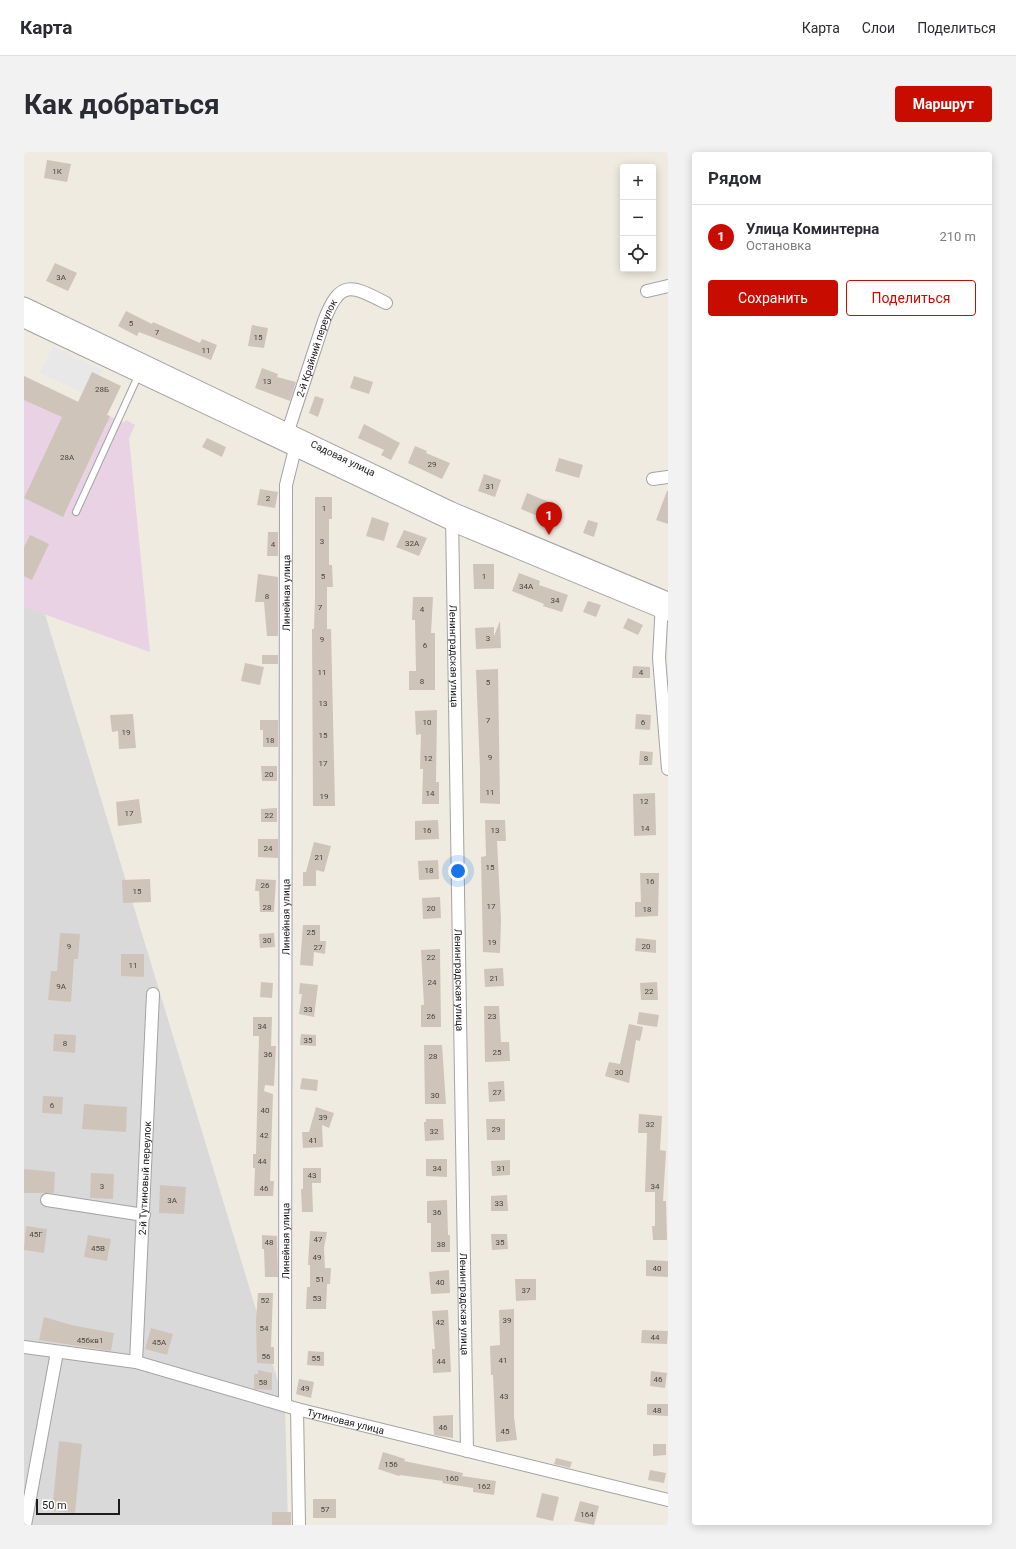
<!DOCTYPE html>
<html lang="ru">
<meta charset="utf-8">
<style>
:root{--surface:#fff;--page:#f2f2f3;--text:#2b2b33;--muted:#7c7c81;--line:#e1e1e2;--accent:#c80d00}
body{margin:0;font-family:Roboto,sans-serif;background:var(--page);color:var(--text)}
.controls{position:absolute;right:12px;top:12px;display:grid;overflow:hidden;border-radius:4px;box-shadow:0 2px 10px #0003}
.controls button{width:36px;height:36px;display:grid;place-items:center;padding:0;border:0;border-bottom:1px solid var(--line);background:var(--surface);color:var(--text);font:20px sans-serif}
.scale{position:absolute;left:12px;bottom:10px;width:84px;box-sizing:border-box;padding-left:4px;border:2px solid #1c1c1c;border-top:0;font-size:11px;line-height:14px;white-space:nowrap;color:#1c1c1c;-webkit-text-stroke:3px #fff;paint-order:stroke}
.you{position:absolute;left:434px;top:719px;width:14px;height:14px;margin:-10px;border:3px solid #fff;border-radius:50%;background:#1a73e8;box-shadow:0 0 0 6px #1a73e833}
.badge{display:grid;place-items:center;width:26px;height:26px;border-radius:50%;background:var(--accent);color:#fff;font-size:13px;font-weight:700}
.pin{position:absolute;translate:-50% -33px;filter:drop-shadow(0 1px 2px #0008)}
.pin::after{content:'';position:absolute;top:21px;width:14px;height:12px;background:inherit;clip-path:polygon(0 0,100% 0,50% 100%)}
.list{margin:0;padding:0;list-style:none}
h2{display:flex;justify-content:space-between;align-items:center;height:52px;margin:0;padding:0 16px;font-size:17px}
h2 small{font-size:13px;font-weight:400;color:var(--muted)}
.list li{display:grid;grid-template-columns:26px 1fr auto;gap:12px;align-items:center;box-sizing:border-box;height:64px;padding:0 16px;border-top:1px solid var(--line)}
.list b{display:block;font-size:15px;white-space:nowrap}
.list p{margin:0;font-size:13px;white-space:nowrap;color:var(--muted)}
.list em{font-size:13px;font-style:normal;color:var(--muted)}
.actions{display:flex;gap:8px;padding:12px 16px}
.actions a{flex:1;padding:9px 0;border:1px solid var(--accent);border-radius:4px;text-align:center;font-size:14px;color:var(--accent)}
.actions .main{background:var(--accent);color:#fff}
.icon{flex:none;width:22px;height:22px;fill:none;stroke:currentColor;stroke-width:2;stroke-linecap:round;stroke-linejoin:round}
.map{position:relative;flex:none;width:644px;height:1373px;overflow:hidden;border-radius:4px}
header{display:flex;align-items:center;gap:24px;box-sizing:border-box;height:56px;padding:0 20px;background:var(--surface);border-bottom:1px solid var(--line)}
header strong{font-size:19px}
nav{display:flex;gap:22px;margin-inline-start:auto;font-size:14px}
.intro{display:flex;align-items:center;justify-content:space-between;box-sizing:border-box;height:96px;padding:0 24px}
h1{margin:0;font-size:28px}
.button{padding:10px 18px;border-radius:4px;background:var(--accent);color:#fff;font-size:14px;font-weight:700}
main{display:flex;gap:24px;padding:0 24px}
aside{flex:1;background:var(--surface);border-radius:4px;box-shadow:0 2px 10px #0003}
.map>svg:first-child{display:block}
</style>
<header>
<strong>Карта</strong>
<nav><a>Карта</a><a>Слои</a><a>Поделиться</a></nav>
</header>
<div class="intro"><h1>Как добраться</h1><a class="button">Маршрут</a></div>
<main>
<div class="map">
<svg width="644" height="1373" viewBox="0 0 644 1373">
<rect width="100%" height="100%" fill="#efebe0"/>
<path fill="#dad9d9" d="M0 393 261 1253 264 1373H0Z"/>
<path fill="#e8d2e3" d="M0 224 100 271 102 268 111 273 105 286 126 500 0 455Z"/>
<path fill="#e8e8e8" d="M29 194 78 218 76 224 68 220 59 241 16 221Z"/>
<path fill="#cfc4b9" d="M23 8 47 12 43 30 20 26Z
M31 111 53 121 44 139 22 129Z
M102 159 128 172 129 170 176 191 178 187 193 193 187 208 115 180 113 184 94 174Z
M228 173 244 176 240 196 224 194Z
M238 216 254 222 253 225 272 230 266 249 231 236Z
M68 220 97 234 83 263 86 264 39 365 0 346 38 265 0 248V224L54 250Z
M330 224 349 230 345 242 326 236Z
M291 244 300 247 294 265 285 261Z
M340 272 376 291 367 308 357 303 360 298 334 286Z
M183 286 202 295 198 305 178 295Z
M391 294 403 299 402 301 426 311 418 327 384 311Z
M535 306 559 313 555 326 531 319Z
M460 322 477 328 471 345 454 339Z
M236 337 254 340 251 356 233 353Z
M643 339H644V372L632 368Z
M503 341 525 350 518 366 497 357Z
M291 345H308V367H305V413H308L309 435H303V477H307L311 654H289L288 477H290L291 446Z
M348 365 365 371 360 389 342 384Z
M564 368 574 371 570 385 559 381Z
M380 378 403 386 395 404 372 395Z
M244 380H254V404H243Z
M6 383 25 392 8 428 0 424V395Z
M449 412H470V437H450Z
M495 421 516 429 515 433 544 443 538 460 519 454 520 452 488 439Z
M234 422 254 425V484H243L240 450H231Z
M389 445H409L407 481H411V538H385V519H392L391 468H388Z
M564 449 577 453 572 465 559 460Z
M604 466 619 473 614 483 599 476Z
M476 469 477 496 452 497 451 476 470 475V484Z
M238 503H254V512H238Z
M221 511 240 515 236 533 217 529Z
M609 514 626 515V526H608Z
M474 517 476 652 456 651V617L452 518Z
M413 558 412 630H415V652H398L399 617H396L397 582 392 583 391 559Z
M109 562 112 596 95 597 94 579 88 580 86 563Z
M612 562 627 563 626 578 611 577Z
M236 568H254V595H239V578H236Z
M616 599 629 600 628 613H615Z
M237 614H253V629H238Z
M631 641 632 683 610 684 609 642Z
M115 647 118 671 94 674 92 650Z
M253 656V670H237V657Z
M414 668 415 687 391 688V669Z
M461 668H481L482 689H473L477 768 476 801 459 800 457 705 462 704Z
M234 687H254V706L234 705Z
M290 690 307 694 300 720 292 718V734H279V720H282Z
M414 708 415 727 395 728 394 709Z
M616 721H635L634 764 611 765V750H617Z
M126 727 127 750 99 751 98 728Z
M232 727 252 728 250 760H236L235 739H231Z
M416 745 417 766 399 767 398 746Z
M279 773H296V789H302L301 802 290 800 289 814 276 813Z
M36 781 56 782 54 807H50L47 850 24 848 27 819H33Z
M250 781 251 795 236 796 235 782Z
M612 786 632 788V801L611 799Z
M416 797 417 875H397V853H400L397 798Z
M97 802H120V825L97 824Z
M479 816 480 834 461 835 460 817Z
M237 830 249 831 248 846 236 845Z
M633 830 634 848H617L616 831Z
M276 831 294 833 290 865 275 862 278 842H275Z
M460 854H475L477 890H485L486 909 461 910Z
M615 860 635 863 633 875 613 872Z
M229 865H248L247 894H252L250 934 241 933 240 939 249 942 246 1029H250L249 1044H230L231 1016H229V1002H232L235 884H229Z
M605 872 619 875 616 889 612 888 605 931 581 924 585 910 596 912Z
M30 882 52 883 51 901 29 899Z
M277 882 292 883V894L276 893Z
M400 893H418L422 952H401Z
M278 926 294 928 293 939 276 937Z
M480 929 481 949 465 950 464 930Z
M19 944 39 945 38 962 18 961Z
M60 952 103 955 102 980 58 977Z
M292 955 310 961 305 976 298 973 299 995 279 996 278 980H285Z
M615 962 638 964 636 998 642 999 639 1049H642L643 1088H629L628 1074H631V1040H621L623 981H614Z
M402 967H419L420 988 401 989 400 970H402Z
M462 967H481V988H463Z
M402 1007H423V1025L402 1024Z
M486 1008V1023L468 1024 467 1009Z
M279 1016H297V1031H288L289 1060H278L277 1037H279Z
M0 1017 31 1020 30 1041H0Z
M67 1021 90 1022 89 1047 66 1046Z
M136 1033 162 1035 160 1062 135 1061Z
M483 1043 484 1059H467V1044Z
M423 1048 424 1083H426V1100H407V1071H403V1049Z
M2 1074 23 1077 20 1101 0 1098Z
M286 1079 303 1080 300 1096 301 1116H307L306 1132H303L302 1157H282L283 1135H286V1113H284Z
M467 1082H483L484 1097 468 1098Z
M64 1083 87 1087 83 1109 60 1105Z
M238 1083 253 1084 254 1125H241L240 1097H238Z
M622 1108 644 1109V1125L622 1124Z
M425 1118 426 1141 407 1142 405 1120Z
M491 1127H512V1148L492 1149Z
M234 1141H249L247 1195H250V1212L233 1211 232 1169Z
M490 1157V1265L493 1288 472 1290 469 1223H467L466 1194 476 1193 475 1158Z
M424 1158 427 1220 409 1221 408 1197H411L408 1159Z
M20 1165 47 1173 90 1181 87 1199 15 1188Z
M127 1176 149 1182 143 1203 121 1197Z
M618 1178 644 1179 643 1192 617 1191Z
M284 1199 300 1200V1214L283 1213Z
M234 1218 248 1221V1238L230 1237V1222H234Z
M627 1219 643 1221 641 1236 626 1234Z
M275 1227 290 1230 287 1246 272 1242Z
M623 1252H644V1264L623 1263Z
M429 1263V1286L410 1283 409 1264Z
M35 1289 58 1292 51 1361 28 1359Z
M629 1292H642V1303L629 1304Z
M359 1300 381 1307 380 1309 439 1321 438 1324 472 1329 470 1343 449 1340V1336L418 1331 419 1329 376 1323 375 1324 354 1317Z
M532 1306 548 1310 546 1316 530 1312Z
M626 1318 642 1321 640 1331 624 1328Z
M518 1341 535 1345 529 1369 512 1365Z
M289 1347H312V1366H289Z
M556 1349 575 1354 570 1373 550 1369Z
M248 1360H267V1373H248Z"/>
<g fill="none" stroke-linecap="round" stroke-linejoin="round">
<defs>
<path id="service" d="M52 360 115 222"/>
<g id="minor">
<path d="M623 139 644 134"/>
<path d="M629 327 644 325"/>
<path id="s1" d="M428 364 443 1299"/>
<path d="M638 450 635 506 644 617"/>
<path d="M23 1048 120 1063"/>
<path id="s2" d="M0 1195 112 1210 273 1257 644 1348"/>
<path id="s3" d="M112 1210 129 842"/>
<path id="s4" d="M261 1253 262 333 271 297 264 279 300 169C316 127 327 133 362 151"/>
<path d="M273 1257 275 1373"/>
<path d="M1 1373 33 1200"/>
</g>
<g id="tertiary">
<path id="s5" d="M0 153 428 358 644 448"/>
<path d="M0 168 439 376 644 461"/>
</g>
</defs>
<use href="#service" stroke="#a3a3a3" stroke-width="8"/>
<use href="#minor" stroke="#a3a3a3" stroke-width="14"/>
<use href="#tertiary" stroke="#a3a3a3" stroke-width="17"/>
<use href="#service" stroke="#fff" stroke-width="6"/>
<use href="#minor" stroke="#fff" stroke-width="12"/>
<use href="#tertiary" stroke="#fff" stroke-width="15"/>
</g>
<g text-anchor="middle" stroke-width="4" stroke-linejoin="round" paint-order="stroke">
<g font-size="8" fill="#494643">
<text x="33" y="22">1К</text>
<text x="37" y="128">3А</text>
<text x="107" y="174">5</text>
<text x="133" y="183">7</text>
<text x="234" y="188">15</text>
<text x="182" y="201">11</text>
<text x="243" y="232">13</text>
<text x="78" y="240">28Б</text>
<text x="43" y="308">28А</text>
<text x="408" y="315">29</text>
<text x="466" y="337">31</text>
<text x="244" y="349">2</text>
<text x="300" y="359">1</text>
<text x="298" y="392">3</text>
<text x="388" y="394">32А</text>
<text x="249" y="395">4</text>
<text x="299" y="427">5</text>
<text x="460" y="427">1</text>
<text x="502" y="437">34А</text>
<text x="243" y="447">8</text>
<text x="531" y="451">34</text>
<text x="296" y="458">7</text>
<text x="398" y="460">4</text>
<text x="464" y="489">3</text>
<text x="298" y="490">9</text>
<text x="401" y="496">6</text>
<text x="298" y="523">11</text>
<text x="617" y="523">4</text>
<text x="398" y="532">8</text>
<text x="464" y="533">5</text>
<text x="299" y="554">13</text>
<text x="464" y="571">7</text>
<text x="403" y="573">10</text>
<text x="619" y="573">6</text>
<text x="102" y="583">19</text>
<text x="299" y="586">15</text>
<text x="246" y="591">18</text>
<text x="466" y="608">9</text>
<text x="404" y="609">12</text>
<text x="622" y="609">8</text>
<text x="299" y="614">17</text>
<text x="245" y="625">20</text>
<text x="466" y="643">11</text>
<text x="406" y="644">14</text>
<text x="300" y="647">19</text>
<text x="620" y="652">12</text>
<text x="105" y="664">17</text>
<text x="245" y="666">22</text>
<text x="621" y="679">14</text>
<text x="403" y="681">16</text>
<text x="471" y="681">13</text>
<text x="244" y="699">24</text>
<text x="295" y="708">21</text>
<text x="466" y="718">15</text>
<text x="405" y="721">18</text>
<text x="626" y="732">16</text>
<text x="241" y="736">26</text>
<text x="113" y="742">15</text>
<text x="467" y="757">17</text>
<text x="243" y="758">28</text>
<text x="407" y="759">20</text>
<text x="623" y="760">18</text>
<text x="287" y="783">25</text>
<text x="243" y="791">30</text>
<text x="468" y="793">19</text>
<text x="45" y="797">9</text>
<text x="622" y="797">20</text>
<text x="294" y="798">27</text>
<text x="407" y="808">22</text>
<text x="109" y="816">11</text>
<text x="470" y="829">21</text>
<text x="408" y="833">24</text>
<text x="37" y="837">9А</text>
<text x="625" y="842">22</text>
<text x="284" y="860">33</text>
<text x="407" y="867">26</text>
<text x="468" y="867">23</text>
<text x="238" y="877">34</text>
<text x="284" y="891">35</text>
<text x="41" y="894">8</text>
<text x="473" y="903">25</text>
<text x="244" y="905">36</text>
<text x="409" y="907">28</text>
<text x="595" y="923">30</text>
<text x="473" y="943">27</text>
<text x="411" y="946">30</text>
<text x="28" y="956">6</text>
<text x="241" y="961">40</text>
<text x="299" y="968">39</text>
<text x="626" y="975">32</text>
<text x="472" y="980">29</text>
<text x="410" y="982">32</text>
<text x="240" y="986">42</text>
<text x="289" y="991">41</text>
<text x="238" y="1012">44</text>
<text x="413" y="1019">34</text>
<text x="477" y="1019">31</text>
<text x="288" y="1026">43</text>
<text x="78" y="1037">3</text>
<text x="631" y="1037">34</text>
<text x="240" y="1039">46</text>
<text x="148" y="1051">3А</text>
<text x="475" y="1054">33</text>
<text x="413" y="1063">36</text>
<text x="12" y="1085">45Г</text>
<text x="294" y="1090">47</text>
<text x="245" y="1093">48</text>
<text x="476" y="1093">35</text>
<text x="417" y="1095">38</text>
<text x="74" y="1099">45В</text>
<text x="293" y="1108">49</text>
<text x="633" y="1119">40</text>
<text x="296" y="1130">51</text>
<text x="416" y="1133">40</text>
<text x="502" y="1141">37</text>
<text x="293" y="1149">53</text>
<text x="241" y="1151">52</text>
<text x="483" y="1171">39</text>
<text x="416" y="1173">42</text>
<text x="240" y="1179">54</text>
<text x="631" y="1188">44</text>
<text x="66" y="1191">45бкв1</text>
<text x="135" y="1193">45А</text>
<text x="242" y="1207">56</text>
<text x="292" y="1209">55</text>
<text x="479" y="1211">41</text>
<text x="417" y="1212">44</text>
<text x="634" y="1230">46</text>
<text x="239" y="1233">58</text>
<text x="281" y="1239">49</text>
<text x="480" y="1247">43</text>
<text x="633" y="1261">48</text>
<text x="419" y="1278">46</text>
<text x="481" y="1282">45</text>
<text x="367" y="1315">156</text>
<text x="428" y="1329">160</text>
<text x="460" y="1337">162</text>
<text x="301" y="1360">57</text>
<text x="563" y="1365">164</text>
</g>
<g font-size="10" fill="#1c1c1c" stroke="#fff">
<text dy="4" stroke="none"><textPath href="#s4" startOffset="1064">2-й Крайний переулок</textPath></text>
<text dy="4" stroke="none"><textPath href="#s5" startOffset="354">Садовая улица</textPath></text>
<text dy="4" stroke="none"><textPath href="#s4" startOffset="812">Линейная улица</textPath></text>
<text dy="4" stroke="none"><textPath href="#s1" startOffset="140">Ленинградская улица</textPath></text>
<text dy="4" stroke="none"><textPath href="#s4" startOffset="488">Линейная улица</textPath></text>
<text dy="4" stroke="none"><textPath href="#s1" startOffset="464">Ленинградская улица</textPath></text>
<text dy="4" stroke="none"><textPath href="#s3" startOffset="184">2-й Тутиновый переулок</textPath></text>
<text dy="4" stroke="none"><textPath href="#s4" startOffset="164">Линейная улица</textPath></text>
<text dy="4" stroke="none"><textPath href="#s1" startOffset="788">Ленинградская улица</textPath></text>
<text dy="4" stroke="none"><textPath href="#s2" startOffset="331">Тутиновая улица</textPath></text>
</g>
</g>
</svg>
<div class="controls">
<button>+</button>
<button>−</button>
<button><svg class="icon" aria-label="locate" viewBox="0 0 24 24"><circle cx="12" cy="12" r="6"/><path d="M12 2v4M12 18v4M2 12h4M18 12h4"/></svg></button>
</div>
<div class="scale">50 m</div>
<div class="you"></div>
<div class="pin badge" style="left:525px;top:383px">1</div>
</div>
<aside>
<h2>Рядом<small></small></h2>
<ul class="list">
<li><span class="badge">1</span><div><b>Улица Коминтерна</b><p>Остановка</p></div><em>210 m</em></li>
</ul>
<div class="actions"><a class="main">Сохранить</a><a>Поделиться</a></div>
</aside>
</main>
